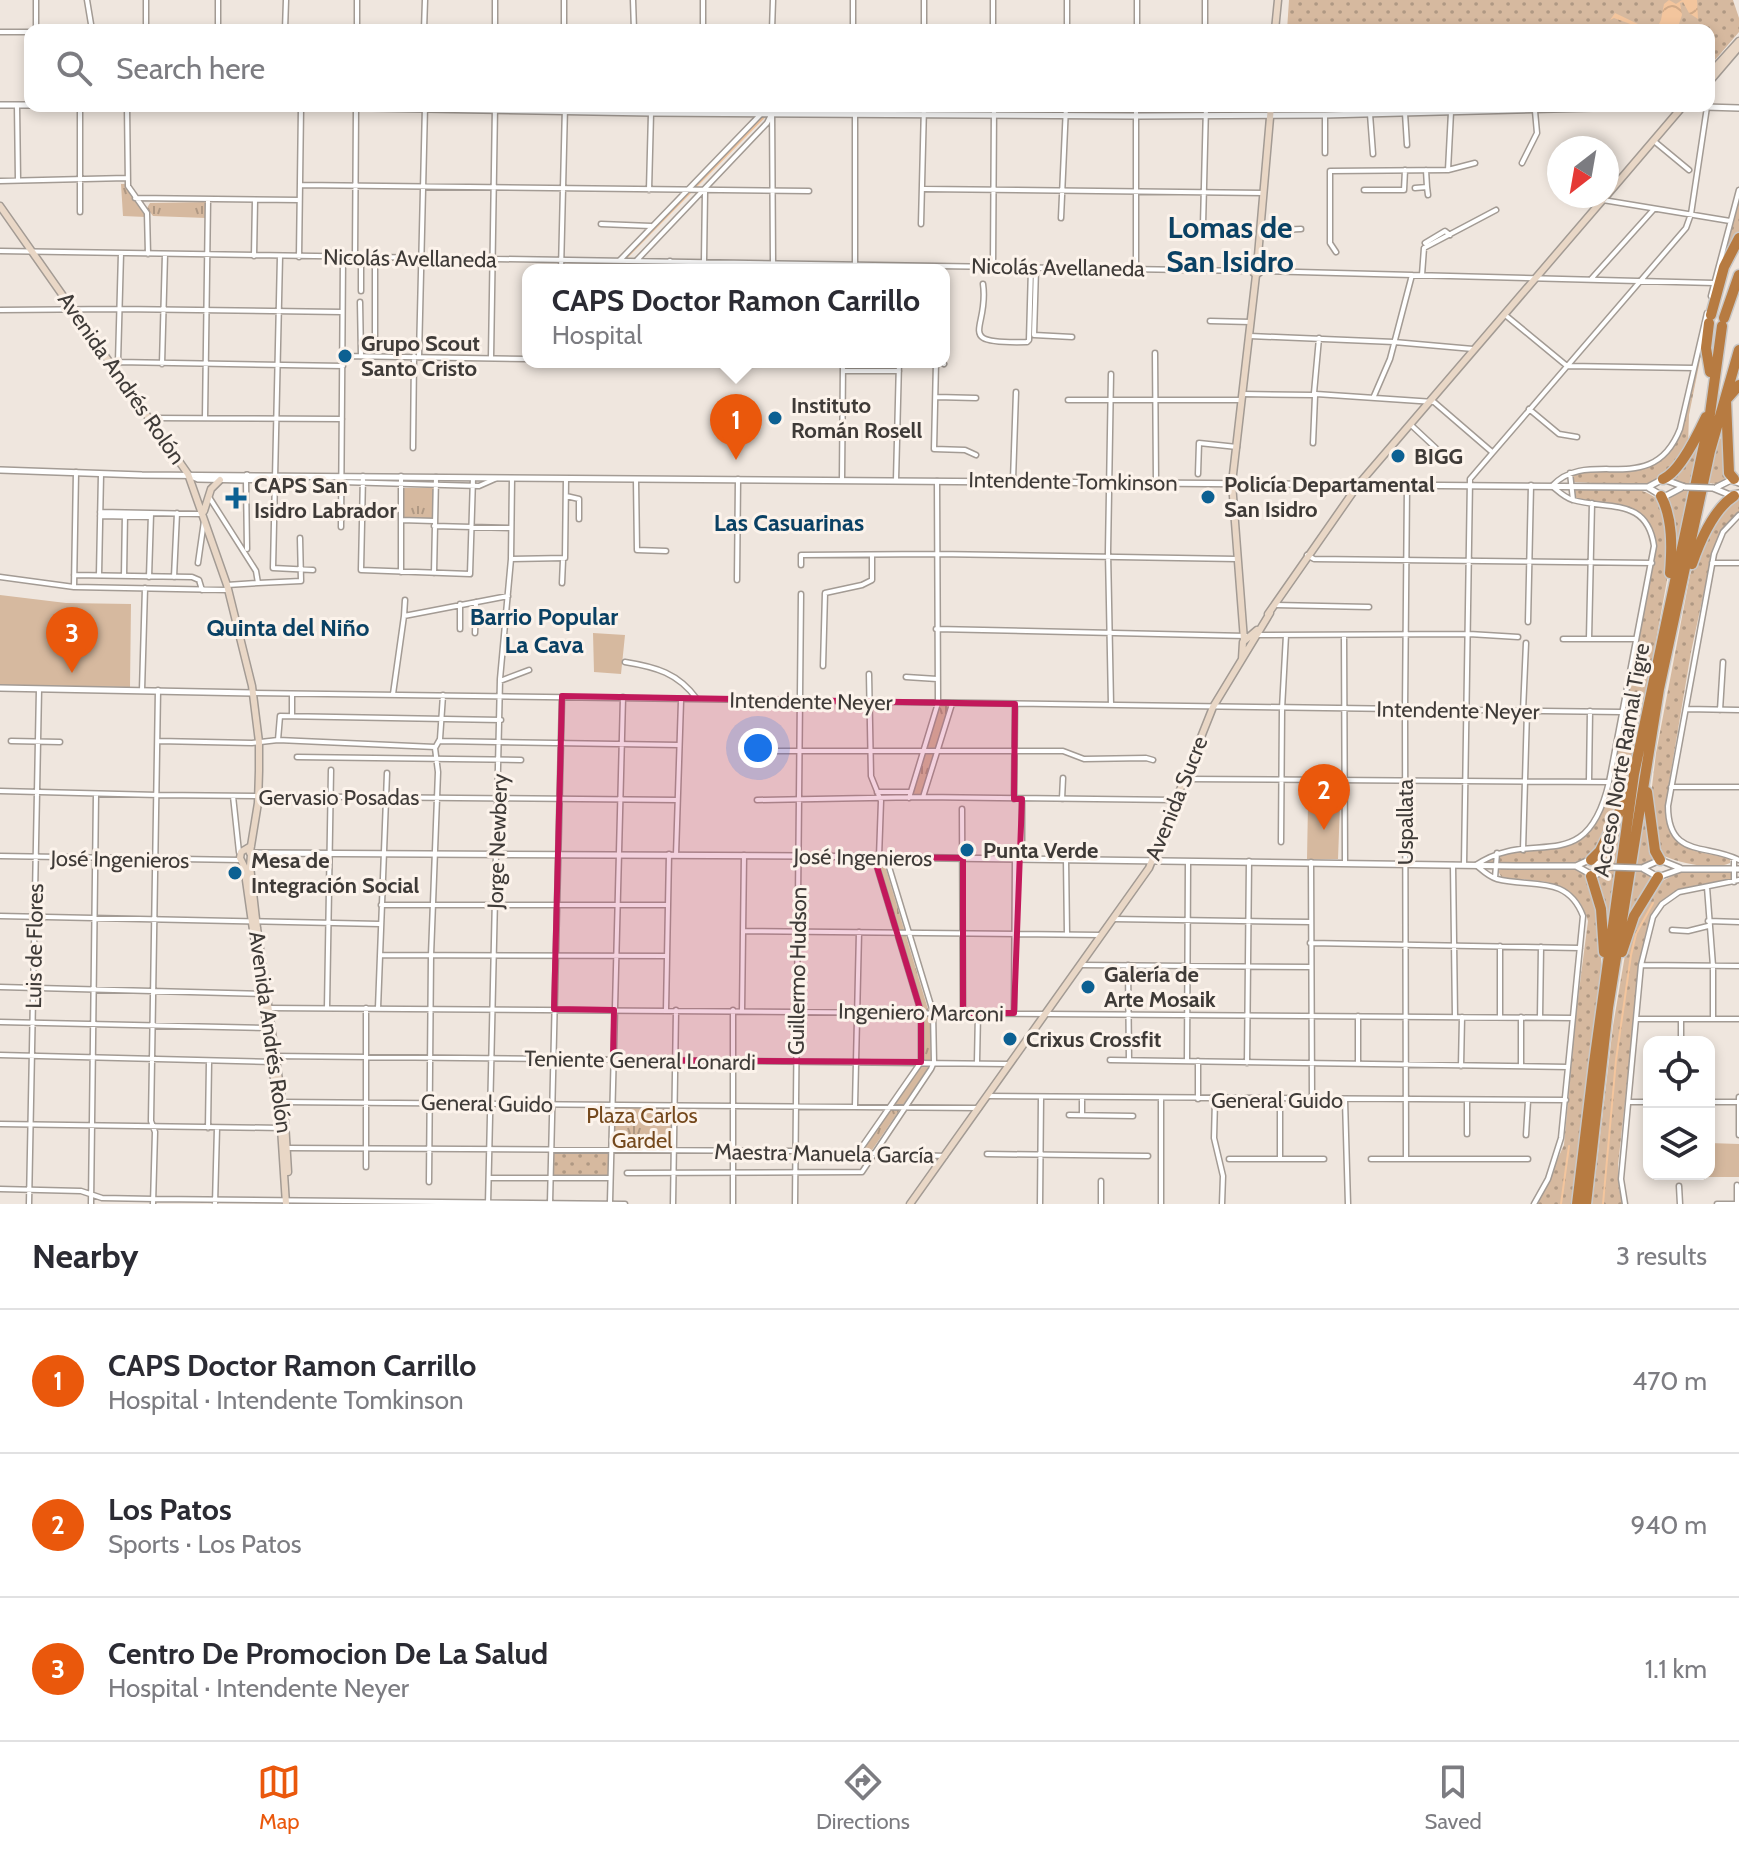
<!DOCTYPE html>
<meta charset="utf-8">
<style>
:root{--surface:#fff;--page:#f7f7f7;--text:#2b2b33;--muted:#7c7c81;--line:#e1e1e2;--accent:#ea580c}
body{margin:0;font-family:Cabin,sans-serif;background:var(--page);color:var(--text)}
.controls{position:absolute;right:24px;bottom:24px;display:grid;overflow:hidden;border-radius:16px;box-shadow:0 4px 12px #0003}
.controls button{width:72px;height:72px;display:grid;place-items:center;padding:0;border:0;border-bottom:2px solid var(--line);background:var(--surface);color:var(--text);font:40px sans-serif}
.compass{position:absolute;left:1547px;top:136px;width:72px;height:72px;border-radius:50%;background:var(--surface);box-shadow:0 4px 12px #0003;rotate:211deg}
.you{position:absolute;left:758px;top:748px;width:28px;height:28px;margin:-20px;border:6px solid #fff;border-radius:50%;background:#1a73e8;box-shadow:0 0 0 12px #1a73e833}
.badge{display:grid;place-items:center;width:52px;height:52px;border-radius:50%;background:var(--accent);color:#fff;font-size:26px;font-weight:700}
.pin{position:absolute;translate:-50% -66px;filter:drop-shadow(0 2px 4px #0008)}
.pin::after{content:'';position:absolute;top:42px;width:28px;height:24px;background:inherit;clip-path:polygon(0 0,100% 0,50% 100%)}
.popup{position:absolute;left:522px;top:264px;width:428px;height:104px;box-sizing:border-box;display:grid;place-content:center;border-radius:16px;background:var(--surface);filter:drop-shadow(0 2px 6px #0005);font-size:26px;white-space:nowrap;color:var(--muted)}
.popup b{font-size:30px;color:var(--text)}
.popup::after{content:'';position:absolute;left:50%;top:100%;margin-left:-16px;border:16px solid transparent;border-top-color:var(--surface)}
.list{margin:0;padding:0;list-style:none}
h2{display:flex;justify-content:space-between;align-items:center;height:104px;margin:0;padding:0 32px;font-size:34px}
h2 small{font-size:26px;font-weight:400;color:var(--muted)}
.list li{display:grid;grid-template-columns:52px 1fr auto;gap:24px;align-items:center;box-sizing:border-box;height:144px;padding:0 32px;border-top:2px solid var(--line)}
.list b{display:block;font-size:30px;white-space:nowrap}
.list p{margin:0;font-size:26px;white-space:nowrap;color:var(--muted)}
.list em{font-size:26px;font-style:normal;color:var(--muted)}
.icon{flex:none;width:44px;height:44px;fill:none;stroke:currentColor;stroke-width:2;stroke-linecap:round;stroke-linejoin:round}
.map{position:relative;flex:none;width:1739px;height:1204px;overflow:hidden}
.search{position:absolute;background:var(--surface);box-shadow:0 4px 12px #0003;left:24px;right:24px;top:24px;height:88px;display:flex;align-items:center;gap:20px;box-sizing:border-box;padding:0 28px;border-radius:16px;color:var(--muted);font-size:30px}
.sheet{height:536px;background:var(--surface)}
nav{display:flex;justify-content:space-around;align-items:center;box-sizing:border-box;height:112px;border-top:2px solid var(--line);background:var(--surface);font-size:22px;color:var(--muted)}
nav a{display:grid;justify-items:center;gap:4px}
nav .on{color:var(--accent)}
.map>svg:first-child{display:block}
</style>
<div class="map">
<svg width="1739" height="1204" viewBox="0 0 1739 1204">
<defs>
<pattern id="grass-dots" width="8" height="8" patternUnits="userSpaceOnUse" patternTransform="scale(2)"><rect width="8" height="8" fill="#d6b99f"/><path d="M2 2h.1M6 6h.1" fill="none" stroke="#af9883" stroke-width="1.8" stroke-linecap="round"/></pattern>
<pattern id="park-tufts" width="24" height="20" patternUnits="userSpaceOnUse" patternTransform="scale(2)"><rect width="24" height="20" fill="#d6b99f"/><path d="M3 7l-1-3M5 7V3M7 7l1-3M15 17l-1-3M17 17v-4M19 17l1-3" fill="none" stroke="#af9883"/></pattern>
<pattern id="water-waves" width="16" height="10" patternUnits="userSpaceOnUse" patternTransform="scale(2)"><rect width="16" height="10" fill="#f3c59d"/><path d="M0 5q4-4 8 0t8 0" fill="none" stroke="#d1aa88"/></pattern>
</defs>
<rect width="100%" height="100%" fill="#efe6de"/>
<path fill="url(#grass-dots)" d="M1289 0H1733L1739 18V32L1709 67V30H1287Z
M1283 106H1528L1283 110Z
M1739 200V236L1706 330 1689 415 1688 445 1678 462 1647 486 1574 482 1572 476 1577 472 1637 470C1661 462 1674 447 1684 425L1706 320Z
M1704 427 1674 561 1669 499 1679 490H1686L1687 484H1679L1674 480 1675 476Z
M1724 432 1729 478 1717 484 1709 483 1717 445Z
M1577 489C1607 489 1645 480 1664 507L1667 580 1636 751 1620 808 1595 852 1581 860 1568 864 1480 863 1503 853 1557 848 1569 845 1583 837 1598 821 1610 784 1656 546C1650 502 1612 505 1576 499L1573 492Z
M1739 497V513L1722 529 1712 554 1691 652 1665 807C1667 848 1692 852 1727 857L1730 858V863C1714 871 1680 863 1664 856L1653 830 1651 795 1656 753 1690 575 1696 558 1727 505Z
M1647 799 1653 859 1645 865H1638L1637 870 1645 871 1652 876V880L1626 932Z
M1628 802 1606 943 1598 877 1603 871H1613L1614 864 1599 860Z
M1501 869 1579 870 1587 877 1601 926V975L1574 1204H1537L1564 1145 1576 1014 1588 921C1576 877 1539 881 1502 878L1498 871Z
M1682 871 1732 872 1734 879 1725 883 1678 890 1661 903 1651 918 1640 965 1618 1165 1619 1188 1623 1204H1592L1613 1026 1625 955 1642 904 1658 883Z
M551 1150H611L610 1178H551Z"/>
<path fill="url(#park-tufts)" d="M121 184H125L146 217 123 216Z
M206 202V218L153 216 147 208 150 203Z
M403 488H434V523L403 522Z
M938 703H952L923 797 880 799 877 792 910 791Z
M876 859H883L930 1016 931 1064 872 1150 862 1151 924 1062 923 1015Z
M612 1104 674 1105 673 1150H611Z"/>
<path fill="#d6b99f" d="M0 595 66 603 131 604 130 687 0 685Z
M593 633 625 635 621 674 594 672Z
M1308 804 1340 805 1338 859H1307Z
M1709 1143 1739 1144V1177H1683V1174H1709Z"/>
<path fill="url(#water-waves)" d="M1669 0 1676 4 1682 0H1697L1698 19 1689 13 1683 2 1680 3 1682 15 1677 30H1631L1633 25 1614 18 1610 20 1615 13 1638 24 1657 28 1661 20 1664 4Z"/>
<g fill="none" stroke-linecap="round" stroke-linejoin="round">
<path stroke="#f3c59d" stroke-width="2" d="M626 258 764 117
M1561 1204 1569 1146
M1603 1204 1616 1060 1631 955 1636 934 1653 903"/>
<defs>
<path id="minor" d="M36 0V30
M87 0 92 30
M146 0V30
M218 0V30
M564 0V30
M633 0 634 30
M853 0V30
M924 0V30
M993 0V30
M1067 0V30
M1137 0V30
M285 30 286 0
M357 30V0
M424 30 425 0
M495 30V0
M703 30V0
M772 30 773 0
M1205 30V0
M0 32H30
M17 105 18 180
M80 106V212
M127 106 128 186 147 213 148 254
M772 106 773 262
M1405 113 1407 145
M1370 114 1373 154
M1654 141 1689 170
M1325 153V115
M1522 163 1537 133 1535 111
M1559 163 1556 168 1559 172
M1426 170 1427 187
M1448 170 1451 112
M1607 171 1619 181
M0 181 127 178
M300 185 809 191
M1415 188 1427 187 1428 195
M924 189 1263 193
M649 190 651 113
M1364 190H1404L1405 170
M135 198 299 200
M1603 200 1730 221
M1061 218 1066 106
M601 224 651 226
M921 224 924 106
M1203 225 1206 106
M1260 231 1301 229
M1425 243 1445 231 1450 235
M0 251 1252 271
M1336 252 1330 243V171L1448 170 1475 163
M254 256 255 200
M280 256 273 568 313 570
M299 257 301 107
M355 258 356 108
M361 258V291
M375 259V336
M620 260 760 115
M637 260 767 123 772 113
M670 261 671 270
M704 261 705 192
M855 264V106
M993 266 994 106
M1036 268 1034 335 1072 337
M1136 268V106
M561 270 565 106
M1261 271 1714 283
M1422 275 1424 248 1496 210
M1592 278 1654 209
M983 284C990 330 951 344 1027 342L1029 340 1031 268
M1711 296 1739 190
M360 302 361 356
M0 310 119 309 342 312
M1504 314 1567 366 1694 368
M1210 321 1251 322
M1250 336 1394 342 1473 349
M1155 353 1156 482
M343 356 528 359
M419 356 425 106
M491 358 495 106
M118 362 343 366
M936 362 934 449 965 450 976 455
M942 362 944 364
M162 364 165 254
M113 365 118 362 121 253
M843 371H899
M1111 374 1108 552 1111 705
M1314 393 1319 338
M1243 394 1313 395
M1316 394 1434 402 1492 452
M1374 396 1390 359 1412 275
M936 397 976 398
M1068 400H1242
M1529 409 1559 434 1577 437
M151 418 342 419
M205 418 208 199
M1410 424 1440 452
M1313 443 1315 396
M413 448 414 356
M1570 473 1573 500
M1198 474 1199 443 1237 447
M363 476 361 570 470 574 473 478
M842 479 843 362
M636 480 637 550 666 551
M896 480 899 362
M1013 480 1016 392
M342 482 479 486 497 478
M566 496 579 499V519
M209 497 256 571 258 583 227 585
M100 512 201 514
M1739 515 1723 532 1714 554 1668 806C1668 859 1707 843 1739 860
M100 516 151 517
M401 520 434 521
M434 526 511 528
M341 527 343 257
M247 549 246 480H274
M1307 555 1314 559 1652 563
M511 559 565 558 566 479
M198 563 204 521
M1712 563H1739
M801 565V555L936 554 1237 559
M401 572V476
M434 573 436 477
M74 575 192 577 199 580 202 590
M99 575 101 474
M124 576 125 513
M0 577 74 587 228 590
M149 577 151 514
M174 577 177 513
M737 580 738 479
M258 583 301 581 300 538
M562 583 563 560
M74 587 76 472
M1275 605 1369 607
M404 616 405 600
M1528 622 1531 485
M460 629V604
M936 629 1246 636
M475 633 476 602
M1258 635 1469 634 1518 637
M1344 635 1345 863
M1563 639H1636
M1589 639 1592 503
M625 662C656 667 678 673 697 699
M823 666 825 593 862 585 872 580V555
M869 674 871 776 881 801 879 857
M906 677 937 679
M500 681 529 670
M142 690 145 588
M253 693 1621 712
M393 694 404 616 508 596
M1686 709 1739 710
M1720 710 1723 662
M1523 711 1526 643
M292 716V694
M278 740 280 716 501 720
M11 741 60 742
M158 741 252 743 278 740 435 747
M440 741 679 745
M760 751H1063L1084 759 1146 758 1153 760
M297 757 521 760
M1185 779 1609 782
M1589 781 1590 711
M1671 787H1739
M0 791 158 795 677 800
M877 792H910
M233 796 239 852
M923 797 952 704
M909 798 938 703 937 481
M1014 799 1015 704
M1062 799 1063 778
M757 800 923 797 1175 800
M962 809 963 1013
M1281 842 1282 709 1286 635
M1523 850 1527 711
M676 855 681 701
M0 856 241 860
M1022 859V799
M1066 859 1067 934
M1311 862 1312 1099
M1453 865 1455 1017
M1464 865 1470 479 1686 228 1691 214 1707 107
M1495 878 1497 853
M1734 882V858
M1707 887 1713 966V1019
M381 905H668
M0 916 380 924
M1113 919 1310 922
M1708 921 1739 922
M1672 930 1688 931 1708 926
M743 931 1100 935
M1310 943 1580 948
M380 955 667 956
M1081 965 1310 967
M1128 965 1129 1060
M1641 965 1739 966
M0 987 262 994
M268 1008 1573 1018
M327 1008 331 770
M366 1008V1167
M378 1008 387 773
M666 1010 669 854
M742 1011 744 855
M1014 1013 1015 860
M1500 1017V946
M1540 1017 1541 947
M1636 1019H1739
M0 1022 269 1028
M1681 1042V1019
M0 1055 273 1062
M273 1056 1008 1064
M1110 1060 1568 1067
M1187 1061 1188 862
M977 1062 978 1013
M1247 1063 1249 861
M1358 1064V1016
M1461 1066 1462 1017
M1521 1066V1017
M988 1096 1566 1100
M1198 1099V1061
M1215 1100 1214 1138 1223 1176 1222 1204
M1280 1100V1157
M1345 1100 1348 1204
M1467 1100V1134
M282 1102 979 1108
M1629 1102H1649
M1709 1102H1739
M855 1106 859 932
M1069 1115 1133 1116
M1082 1115V1098
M0 1124 282 1128
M208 1128 209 1062
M1526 1135 1528 1101
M1739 1135V1097
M288 1148 795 1151 945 1156
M859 1151 921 1062V1012L874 857
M987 1154 1148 1156
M1229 1159H1324
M1371 1159H1528
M1406 1159 1405 710 1407 485
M627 1173 862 1172 931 1069 934 1062 933 1012 886 857
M489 1178H610
M429 1182 431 955 438 772 435 748 440 739 443 695
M1737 1185V1203
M1679 1186 1680 1204
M0 1189 81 1191 102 1198 154 1199 625 1204
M610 1202 623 697
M550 1203 562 697
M29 1204 39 689
M91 1204 96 794
M153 1204 155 1132 151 1121 158 690
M215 1204 217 1128
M488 1204 500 679 511 559 512 478
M673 1204 676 1010
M733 1204V1010
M795 1204 801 594
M1040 1204 1041 1097
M1101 1204V1181
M1161 1204V1099
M1534 1204 1548 1179 1561 1138 1583 916C1567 874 1531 888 1497 879 1489 877 1482 870 1476 865 1533 826 1586 881 1609 782L1654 546C1647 497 1608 510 1573 500 1565 498 1558 491 1552 486 1589 446 1652 500 1680 429L1707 313
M1625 1204 1621 1179 1641 965 1653 917 1662 904 1679 892 1739 880
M1717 1204H1739"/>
<path id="tertiary" d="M0 105H30
M261 106 651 113 1136 116 1325 115 1672 106 1739 108
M0 470 142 475 1631 487H1648L1663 479 1685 487
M189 475 198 479 246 480 247 475
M1717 487 1731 480 1739 483
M1649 488 1664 497 1681 488
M1713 488 1730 495 1739 493
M0 688 253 693
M250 853 802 856 1516 866H1576L1589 860 1608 867
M1576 866 1594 876 1607 868
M1642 868 1658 877 1681 869H1739
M1642 868 1660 860 1680 868"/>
<path id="secondary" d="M1275 30 1278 0
M1709 74 1739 41
M1709 82 1739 47
M1607 195 1683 106
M0 206 188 474 227 585 252 686 259 742V771L258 803 250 852
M1261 271 1256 275 1252 271 1257 267 1271 106
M204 511 211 489 220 480
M1268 614 1358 485 1606 196
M1244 640 1232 483 1256 275
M1242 659 1243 642 1257 630
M251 846 241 852 240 858 244 866 281 1128 286 1204
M249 851 251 855 250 866 257 928 285 1122 288 1172
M910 1204 1149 868 1213 707 1270 613"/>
<path id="motorway" d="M1711 315 1724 267 1739 238
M1724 318 1739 275
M1709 323 1706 348 1710 372
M1663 479C1680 472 1698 434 1706 417
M1734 479 1729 473 1726 400 1739 385
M1661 496C1673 519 1672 548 1670 573
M1692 564C1700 541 1714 509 1734 496
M1647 792 1655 851 1660 860
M1591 860 1600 851 1627 796
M1591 876 1601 909 1604 952
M1622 952 1634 916 1658 877
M1577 1204 1594 1063 1634 774 1709 421 1722 326
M1586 1204 1608 1008 1659 689 1710 451 1739 350"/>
</defs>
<use href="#minor" stroke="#a39b94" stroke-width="7"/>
<use href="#tertiary" stroke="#a39b94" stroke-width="8"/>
<use href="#secondary" stroke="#a39b94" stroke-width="9"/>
<use href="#motorway" stroke="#c9c8c7" stroke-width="13"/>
<use href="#minor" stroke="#fff" stroke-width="4"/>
<use href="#tertiary" stroke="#fff" stroke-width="5"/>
<use href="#secondary" stroke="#e9d7c6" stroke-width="6"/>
<use href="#motorway" stroke="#b77b41" stroke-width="10"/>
<defs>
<path id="tertiary-bridge" d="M1685 487 1713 488
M1608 867 1642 868"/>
</defs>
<use href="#tertiary-bridge" stroke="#a39b94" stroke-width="8" stroke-linecap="butt"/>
<use href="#tertiary-bridge" stroke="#fff" stroke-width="5"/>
</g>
<path fill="#c2185b" fill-opacity="0.2" stroke="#c2185b" stroke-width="6" stroke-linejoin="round" d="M562 696 1015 704 1014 799H1022L1014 1013H963V858L874 857 921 1012V1062L613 1060 614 1010 554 1009Z"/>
<g fill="#0c6092" stroke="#fcf3eb" stroke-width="3">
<circle cx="345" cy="356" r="8"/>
<circle cx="775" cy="418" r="8"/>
<circle cx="1398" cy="456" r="8"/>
<circle cx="1208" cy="497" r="8"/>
<path d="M232 486h8v8h8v8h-8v8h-8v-8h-8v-8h8z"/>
<circle cx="967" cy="850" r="8"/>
<circle cx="235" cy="873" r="8"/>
<circle cx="1088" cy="987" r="8"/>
<circle cx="1010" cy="1039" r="8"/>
</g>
<g text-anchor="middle" stroke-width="6" stroke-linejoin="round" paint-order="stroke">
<g font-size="22" fill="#3f3b38" stroke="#fcf3eb">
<text transform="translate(410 258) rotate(1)" y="8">Nicolás Avellaneda</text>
<text transform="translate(1058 267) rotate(1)" y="8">Nicolás Avellaneda</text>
<text transform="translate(122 378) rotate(55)" y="8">Avenida Andrés Rolón</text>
<text transform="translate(1073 481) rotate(1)" y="8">Intendente Tomkinson</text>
<text transform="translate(811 701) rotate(1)" y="8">Intendente Neyer</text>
<text transform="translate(1458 710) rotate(1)" y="8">Intendente Neyer</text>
<text transform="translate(1621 760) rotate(-80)" y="8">Acceso Norte Ramal Tigre</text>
<text x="339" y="805">Gervasio Posadas</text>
<text transform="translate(1176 798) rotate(-68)" y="8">Avenida Sucre</text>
<text transform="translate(1405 822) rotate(-90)" y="8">Uspallata</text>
<text transform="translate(497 841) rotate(-88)" y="8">Jorge Newbery</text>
<text transform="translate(863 857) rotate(1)" y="8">José Ingenieros</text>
<text transform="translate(120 859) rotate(1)" y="8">José Ingenieros</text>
<text transform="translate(34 946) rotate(-89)" y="8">Luis de Flores</text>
<text transform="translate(797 971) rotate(-89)" y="8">Guillermo Hudson</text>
<text transform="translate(921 1012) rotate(1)" y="8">Ingeniero Marconi</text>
<text transform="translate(271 1032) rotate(82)" y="8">Avenida Andrés Rolón</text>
<text transform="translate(640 1060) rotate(1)" y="8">Teniente General Lonardi</text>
<text x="1277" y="1108">General Guido</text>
<text transform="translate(487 1103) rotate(1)" y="8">General Guido</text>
<text transform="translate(824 1153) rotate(1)" y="8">Maestra Manuela García</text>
</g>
<g font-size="22" font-weight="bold" fill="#3f3b38" stroke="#fcf3eb" text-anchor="start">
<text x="361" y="351">Grupo Scout<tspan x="361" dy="25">Santo Cristo</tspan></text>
<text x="791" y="413">Instituto<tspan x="791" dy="25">Román Rosell</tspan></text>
<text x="1414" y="464">BIGG</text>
<text x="1224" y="492">Policía Departamental<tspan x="1224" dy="25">San Isidro</tspan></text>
<text x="254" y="493">CAPS San<tspan x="254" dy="25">Isidro Labrador</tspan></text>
<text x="983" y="858">Punta Verde</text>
<text x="251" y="868">Mesa de<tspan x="251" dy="25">Integración Social</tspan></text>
<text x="1104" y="982">Galería de<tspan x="1104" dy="25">Arte Mosaik</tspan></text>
<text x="1026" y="1047">Crixus Crossfit</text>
</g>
<g font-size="22" fill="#75491d" stroke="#fcf3eb">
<text x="642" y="1123">Plaza Carlos<tspan x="642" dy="25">Gardel</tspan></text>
</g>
<g font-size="24" font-weight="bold" fill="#0a4164" stroke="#fcf3eb">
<text x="789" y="531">Las Casuarinas</text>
<text x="544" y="625">Barrio Popular<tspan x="544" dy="28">La Cava</tspan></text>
<text x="288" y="636">Quinta del Niño</text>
</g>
<g font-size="30" font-weight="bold" fill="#0a4164" stroke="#fcf3eb">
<text x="1230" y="238">Lomas de<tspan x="1230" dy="34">San Isidro</tspan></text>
</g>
</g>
</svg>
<div class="controls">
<button><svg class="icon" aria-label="locate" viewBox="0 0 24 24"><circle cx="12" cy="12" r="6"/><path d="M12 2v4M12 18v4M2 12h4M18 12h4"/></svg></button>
<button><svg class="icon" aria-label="layers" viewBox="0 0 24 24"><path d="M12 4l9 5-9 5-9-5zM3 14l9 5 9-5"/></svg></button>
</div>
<svg class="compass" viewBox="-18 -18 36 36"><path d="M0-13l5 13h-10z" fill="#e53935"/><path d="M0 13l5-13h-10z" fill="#7c7c81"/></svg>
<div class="you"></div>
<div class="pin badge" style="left:736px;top:460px">1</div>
<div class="popup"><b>CAPS Doctor Ramon Carrillo</b>Hospital</div>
<div class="pin badge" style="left:1324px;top:830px">2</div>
<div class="pin badge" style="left:72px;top:673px">3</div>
<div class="search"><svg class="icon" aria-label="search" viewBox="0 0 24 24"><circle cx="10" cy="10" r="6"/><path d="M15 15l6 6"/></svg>Search here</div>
</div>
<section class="sheet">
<h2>Nearby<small>3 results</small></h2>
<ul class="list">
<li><span class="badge">1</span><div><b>CAPS Doctor Ramon Carrillo</b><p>Hospital · Intendente Tomkinson</p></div><em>470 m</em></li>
<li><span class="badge">2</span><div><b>Los Patos</b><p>Sports · Los Patos</p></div><em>940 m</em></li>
<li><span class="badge">3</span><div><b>Centro De Promocion De La Salud</b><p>Hospital · Intendente Neyer</p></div><em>1.1 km</em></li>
</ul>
</section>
<nav>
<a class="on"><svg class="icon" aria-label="map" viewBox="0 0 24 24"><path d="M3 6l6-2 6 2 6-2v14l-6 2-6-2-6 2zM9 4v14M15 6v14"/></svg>Map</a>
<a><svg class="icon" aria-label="directions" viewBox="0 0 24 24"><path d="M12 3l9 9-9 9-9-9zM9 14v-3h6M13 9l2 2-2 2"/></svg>Directions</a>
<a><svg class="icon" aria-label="saved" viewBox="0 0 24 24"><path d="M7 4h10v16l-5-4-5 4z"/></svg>Saved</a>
</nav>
